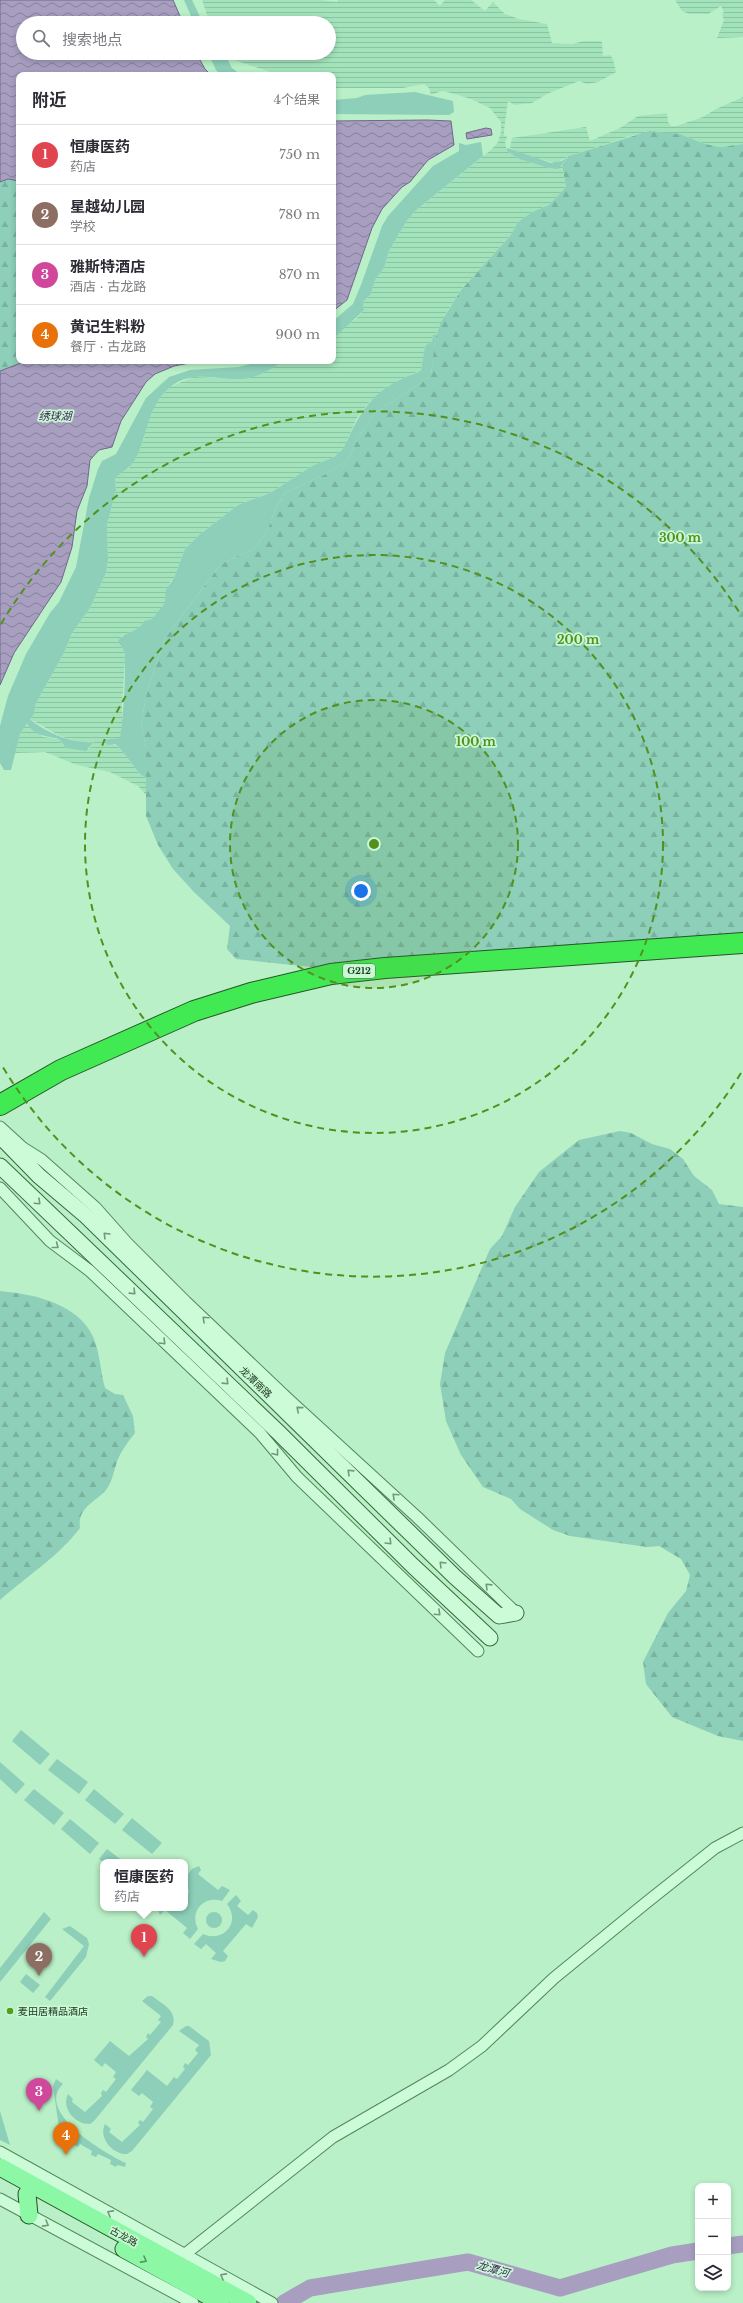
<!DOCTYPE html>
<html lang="zh">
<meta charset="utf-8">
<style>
:root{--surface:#fff;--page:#f2f2f3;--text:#2b2b33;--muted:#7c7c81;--line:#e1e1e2;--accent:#d93025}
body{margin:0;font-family:"Libre Baskerville","Noto Sans SC",serif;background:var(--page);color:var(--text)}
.controls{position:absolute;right:12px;bottom:12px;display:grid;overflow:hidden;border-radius:8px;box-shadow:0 2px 6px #0003}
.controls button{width:36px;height:36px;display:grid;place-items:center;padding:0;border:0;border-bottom:1px solid var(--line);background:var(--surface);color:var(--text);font:20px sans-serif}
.you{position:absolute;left:361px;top:891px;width:14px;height:14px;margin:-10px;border:3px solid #fff;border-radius:50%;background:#1a73e8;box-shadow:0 0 0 6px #1a73e833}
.badge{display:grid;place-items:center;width:26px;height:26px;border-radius:50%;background:var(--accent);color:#fff;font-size:13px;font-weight:700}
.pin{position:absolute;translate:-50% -33px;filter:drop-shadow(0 1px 2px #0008)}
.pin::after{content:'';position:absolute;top:21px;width:14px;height:12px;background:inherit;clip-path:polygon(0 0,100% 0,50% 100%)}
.popup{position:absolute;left:100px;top:1859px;width:88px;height:52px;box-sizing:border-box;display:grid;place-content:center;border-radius:8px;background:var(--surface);filter:drop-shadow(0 1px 3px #0005);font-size:13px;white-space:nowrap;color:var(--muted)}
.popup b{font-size:15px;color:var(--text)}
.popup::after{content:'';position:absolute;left:50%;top:100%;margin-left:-8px;border:8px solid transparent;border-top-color:var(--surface)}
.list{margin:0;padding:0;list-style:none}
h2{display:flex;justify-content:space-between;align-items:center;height:52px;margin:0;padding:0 16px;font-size:17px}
h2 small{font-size:13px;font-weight:400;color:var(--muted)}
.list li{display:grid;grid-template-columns:26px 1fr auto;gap:12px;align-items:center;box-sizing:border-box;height:60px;padding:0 16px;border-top:1px solid var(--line)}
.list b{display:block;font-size:15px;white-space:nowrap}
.list p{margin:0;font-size:13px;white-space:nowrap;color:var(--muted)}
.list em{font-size:13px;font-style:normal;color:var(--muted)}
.icon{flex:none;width:22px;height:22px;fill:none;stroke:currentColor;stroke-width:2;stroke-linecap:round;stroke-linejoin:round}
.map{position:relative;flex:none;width:743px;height:2303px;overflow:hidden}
.search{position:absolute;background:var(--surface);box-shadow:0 2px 6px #0003;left:16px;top:16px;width:320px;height:44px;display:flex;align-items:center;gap:10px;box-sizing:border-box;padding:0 14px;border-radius:22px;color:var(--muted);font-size:15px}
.panel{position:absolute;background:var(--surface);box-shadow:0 2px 6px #0003;left:16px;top:72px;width:320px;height:292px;border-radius:8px}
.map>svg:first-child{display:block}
</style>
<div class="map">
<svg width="743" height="2303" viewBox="0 0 743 2303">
<defs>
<pattern id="farmland-rules" width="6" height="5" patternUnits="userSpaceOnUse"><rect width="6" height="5" fill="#a3e3bc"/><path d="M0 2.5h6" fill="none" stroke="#8cc3a1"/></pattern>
<pattern id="forest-firs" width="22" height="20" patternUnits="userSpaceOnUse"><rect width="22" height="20" fill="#8dcfb9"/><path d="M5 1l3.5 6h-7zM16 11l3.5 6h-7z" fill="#79b29e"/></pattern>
<pattern id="water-waves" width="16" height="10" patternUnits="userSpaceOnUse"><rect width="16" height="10" fill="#a79ec0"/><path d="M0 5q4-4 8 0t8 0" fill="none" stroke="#87829b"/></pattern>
</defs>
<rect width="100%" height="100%" fill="#b9f0c7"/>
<path fill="url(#farmland-rules)" d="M202 0H322L337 2 338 0H434L440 6 445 0H471L485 11 493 2 505 14 519 19 547 24 552 43 572 44 584 41H600L602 42 603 56 610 55 613 59 616 72 598 82 587 84 579 81 547 94 532 103 515 105 508 101 504 130V135L507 137 505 142 507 151 519 159 549 168 562 165 566 187 549 205 532 212 518 222 510 236 461 290 446 313 436 334 433 335 432 341 425 346 421 370 404 378 370 401 357 418 343 449 334 457 312 466 270 493 238 505 199 535 185 549 174 578 170 582 166 603 152 619 144 621 139 629 121 636 120 645 124 650 125 661 122 705 123 727 120 738 104 740 119 747 140 774 147 779V796L138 786 110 772 77 765 45 752 15 753 20 734 27 722 43 737 59 739 63 745 89 749 94 742H79L60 736 30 719 34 714 36 703 64 653 72 633 90 608 106 573 108 560 107 524 116 491 115 479 120 473 129 468 135 460 144 439 148 417 155 403 170 387 193 377 243 379 272 368 284 361H333V339L343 327 355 320 364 310 363 302 371 294 375 280 384 268 389 251 406 222 415 211 492 149 498 142 501 132V122L490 108 471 99 451 93 442 91 431 95 429 88 424 84 403 88H333V75H280L237 61 231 53H329V23H213L207 15Z
M675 0H743V37L717 38 724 20 722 14 724 12 721 6 708 14H689L682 11Z
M743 97V144L720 147 705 144 680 134 633 135 569 156 556 163 523 155 510 148 512 138 586 127 590 141 620 128 638 116 667 113 668 122 671 126H676L703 117 716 109Z"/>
<path fill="#8dcfb9" d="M184 0H192L203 23H194Z
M208 53H224L232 68 241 75H221L216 70Z
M415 92 453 101 454 112 449 115 333 114V100L357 98 365 95Z
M481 142 483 156 415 211 406 222 389 251 384 268 375 280 371 294 363 302 364 310C354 320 343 329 333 339V321L353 304 361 285 382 226 388 216 433 166 459 151V143L466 145Z
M507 148 551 163 562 161 569 156 558 169 549 168 519 159 507 151Z
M436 334 431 376 375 413 359 436 348 460 328 473 285 493 276 508 267 531 255 548 221 564 165 638 147 692 141 724 146 747 147 779 140 774 119 747 115 744 108 745 103 740 120 738C123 725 127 663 124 651 123 648 119 644 118 641 125 631 138 633 144 621L152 619 165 603 166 590 174 578 185 549 199 535 238 505 270 493 312 466 334 457 343 449C359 416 367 395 404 378 409 375 416 374 421 370L425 346 432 341 433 335Z
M263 361H284C271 369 257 378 242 379 218 380 190 369 169 388 145 410 149 434 135 460 130 469 121 471 115 479L116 491 107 524 108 560 106 573 90 608 72 633 64 653 36 703 34 714 30 719C46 733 73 744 94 742L86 751 66 748 59 739C44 735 35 737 27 723L20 734 11 770H4L0 763V726L8 696 26 654 50 613 59 602 76 567 89 498 98 469 102 461 116 454 146 398 169 377 190 370 238 367Z
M21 1730 50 1754 40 1765 12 1741Z
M57 1759 88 1782 79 1794 48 1770Z
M0 1762 25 1784 16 1794 0 1779Z
M34 1789 64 1813 54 1825 24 1800Z
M94 1789 124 1814 115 1824 85 1800Z
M132 1818 162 1843 152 1854 122 1830Z
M70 1819 99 1843 90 1854 61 1829Z
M107 1849 124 1862H103L99 1859Z
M199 1866 201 1870 198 1874 218 1890 222 1886 230 1890 222 1901C203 1895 189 1912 198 1929L190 1939 183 1933 187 1928 165 1910 160 1915 158 1910 159 1908H185V1898L189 1892 185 1878 192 1869Z
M236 1895 241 1901 237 1906 248 1915 253 1910 257 1913 258 1917 252 1928 246 1924 223 1951 228 1956 225 1961 221 1962 211 1959 216 1953 206 1944 201 1949 194 1944 203 1934C224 1943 241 1922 227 1904Z
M44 1912 51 1919 0 1982V1968Z
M206 1920a8 8 0 1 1 16 0a8 8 0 1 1-16 0Z
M70 1926 87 1938 89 1944 86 1957 50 2001 45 1997 84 1946 62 1929Z
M26 1974 40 1985 33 1993 20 1982Z
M148 1996H152C162 2004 177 2010 173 2025L94 2121 90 2124C75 2125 61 2108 68 2094L73 2099 72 2102 85 2112 102 2096 101 2093 103 2090 106 2092 116 2079 113 2077 116 2072 105 2063 102 2067 94 2060 110 2041 129 2056 148 2039 146 2037 148 2033 150 2035 161 2022 158 2020 161 2016 142 2001Z
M186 2026H189L209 2041 211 2055 132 2151 127 2154C113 2155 98 2138 105 2124L111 2129 109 2132 122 2142 140 2125 138 2123 140 2120 143 2122 153 2109 150 2107 153 2102 142 2093 139 2096 131 2090 147 2070 167 2086 174 2077 177 2079 185 2069 183 2067 185 2063 188 2065 198 2053 195 2050 199 2045 179 2031Z
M56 2079 63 2084C34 2112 106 2154 126 2163L125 2167 117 2165 116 2167 110 2164 111 2160 98 2154 96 2157 91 2155 92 2151 80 2144 78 2147 73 2144 74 2140 59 2128 53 2086Z
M0 2111 10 2145 0 2140Z"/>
<path fill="url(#forest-firs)" d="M649 131 680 134 705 144 720 147 743 144V935L321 968 236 959 227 949 230 926 194 892 173 869 158 845 146 816V747L141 724 147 692 165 638 221 564 255 548 267 531 276 508 285 493 328 473 348 460 359 436 375 413 431 376 435 339 441 322 461 290 510 236 518 222 532 212 549 205 566 187 562 165 569 156Z
M8 179 19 181V361H26L0 371V182Z
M620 1131 631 1133 652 1144 670 1149 683 1159 694 1176 712 1190 719 1204 743 1207V1741L718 1736 672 1717 646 1684 643 1662 668 1613 686 1591 690 1575 681 1559 659 1546 647 1547 570 1536 553 1530 520 1509 511 1499 483 1487 461 1455 446 1421 440 1384 445 1353 490 1249 502 1236 515 1207 539 1172 579 1140Z
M0 1291C32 1294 72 1302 90 1331 100 1347 100 1371 105 1388L115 1394 123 1395 133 1416 135 1433C128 1442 119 1453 116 1465 113 1474 112 1482 106 1490 94 1503 77 1508 80 1528 58 1557 27 1576 0 1600Z"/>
<path fill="url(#water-waves)" stroke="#72668e" d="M0 0H173L183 23H23V53H196L205 69 211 75H19V181L8 179 0 182Z
M427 120 451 121 454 145 428 160 410 182 402 187 382 209 372 228 347 300 333 311V121Z
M486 128 491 129 492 135 467 139 466 133Z
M26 361H200L174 366 155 374 146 382 121 421 112 447 99 450 90 460 87 486 77 511 72 547 61 582 14 653 0 685V371Z"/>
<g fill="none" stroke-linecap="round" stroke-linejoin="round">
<path stroke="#a79ec0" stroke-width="17" d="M728 2246 743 2244
M284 2303 310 2288 468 2262 560 2288 672 2255 698 2251"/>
<defs>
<path id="street" d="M0 1127 23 1148 42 1160 95 1207 127 1243 186 1302 288 1399 417 1517 516 1613
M0 1188 50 1241 90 1271 260 1433 297 1477 478 1651
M0 2152 272 2303
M0 2199 193 2303
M177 2263 189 2251 333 2137 449 2070 482 2046 554 1978 647 1902 715 1848 743 1833"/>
<path id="secondary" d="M0 1136 39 1176 85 1215 455 1577 499 1616 516 1613
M0 1166 278 1432 413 1566 490 1638"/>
<path id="primary" d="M0 2167 248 2303
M27 2194 29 2215
M124 2249 221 2303"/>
<path id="highway" d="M0 1105 61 1070 194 1011 251 993 331 974 385 968 743 943"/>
</defs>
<use href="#street" stroke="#538857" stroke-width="13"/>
<use href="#secondary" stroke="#376939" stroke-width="17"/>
<use href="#primary" stroke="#285429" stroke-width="19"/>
<use href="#highway" stroke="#285429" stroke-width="22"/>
<use href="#street" stroke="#ccfbd8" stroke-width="11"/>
<use href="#secondary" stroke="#ccfbd8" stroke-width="15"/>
<use href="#primary" stroke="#8cf8a6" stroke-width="17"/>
<use href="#highway" stroke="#41e953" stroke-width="20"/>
</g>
<defs><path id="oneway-chevron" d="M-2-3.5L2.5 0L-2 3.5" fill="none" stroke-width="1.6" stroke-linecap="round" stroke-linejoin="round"/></defs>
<g stroke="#729879">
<use href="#oneway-chevron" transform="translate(38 1202) rotate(43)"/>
<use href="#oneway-chevron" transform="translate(106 1235) rotate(-135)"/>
<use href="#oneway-chevron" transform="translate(56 1246) rotate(38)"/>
<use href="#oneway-chevron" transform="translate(133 1292) rotate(44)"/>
<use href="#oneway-chevron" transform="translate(205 1319) rotate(-137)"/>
<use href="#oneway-chevron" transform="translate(163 1342) rotate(45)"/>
<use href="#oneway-chevron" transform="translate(226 1382) rotate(44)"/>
<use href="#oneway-chevron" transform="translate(299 1409) rotate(-139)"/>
<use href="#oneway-chevron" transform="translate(276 1453) rotate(52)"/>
<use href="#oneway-chevron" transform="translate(350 1472) rotate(-136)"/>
<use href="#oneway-chevron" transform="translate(395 1496) rotate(-137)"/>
<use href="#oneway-chevron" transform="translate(389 1542) rotate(45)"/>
<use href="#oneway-chevron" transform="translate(442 1564) rotate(-135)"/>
<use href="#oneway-chevron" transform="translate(488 1586) rotate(-136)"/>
<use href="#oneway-chevron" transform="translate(438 1613) rotate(43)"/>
<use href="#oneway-chevron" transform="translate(110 2213) rotate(-151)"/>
<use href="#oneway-chevron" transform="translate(46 2224) rotate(29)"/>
<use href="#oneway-chevron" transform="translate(223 2276) rotate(-151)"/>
</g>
<use stroke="#529660" href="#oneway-chevron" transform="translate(144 2260) rotate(29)"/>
<circle cx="374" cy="844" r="144" fill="#52911e" fill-opacity=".12"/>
<g fill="none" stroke="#52911e" stroke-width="2" stroke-dasharray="7 5">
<circle cx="374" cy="844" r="144"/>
<circle cx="374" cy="844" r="289"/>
<path d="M741 1073A433 433 0 0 1 1 1064M1 624A433 433 0 0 1 741 615"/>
</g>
<circle fill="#589b1f" stroke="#c9f8d5" stroke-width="1.5" cx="10" cy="2011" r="4"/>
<g text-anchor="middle" stroke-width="3.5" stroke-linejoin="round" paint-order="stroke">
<rect fill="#c9f8d5" stroke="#4e7052" stroke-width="1" x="343" y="964" width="32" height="14" rx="3"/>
<g font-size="9" font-weight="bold" fill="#19351a">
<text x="359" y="974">G212</text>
</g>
<g font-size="10" fill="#19351a" stroke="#c9f8d5">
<text transform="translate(256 1382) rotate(44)" y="4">龙潭南路</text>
<text transform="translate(124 2236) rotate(28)" y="4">古龙路</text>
</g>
<g font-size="10" fill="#19351a" stroke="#c9f8d5" text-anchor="start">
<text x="18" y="2015">麦田居精品酒店</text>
</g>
<g font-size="11" font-style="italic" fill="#3e2756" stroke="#c9f8d5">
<text x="55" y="420">绣球湖</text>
<text transform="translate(493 2269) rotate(16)" y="4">龙潭河</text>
</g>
</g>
<circle cx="374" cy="844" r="6" fill="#52911e" stroke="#c9f8d5" stroke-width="2"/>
<g font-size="12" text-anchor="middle" font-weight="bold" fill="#52911e" stroke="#c9f8d5" stroke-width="3.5" stroke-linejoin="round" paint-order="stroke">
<text x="680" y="542">300 m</text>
<text x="578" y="644">200 m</text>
<text x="476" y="746">100 m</text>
</g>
</svg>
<div class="controls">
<button>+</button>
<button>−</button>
<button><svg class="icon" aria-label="layers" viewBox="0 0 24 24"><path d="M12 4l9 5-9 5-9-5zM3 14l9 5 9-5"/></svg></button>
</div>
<div class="you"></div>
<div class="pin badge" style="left:144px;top:1957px;background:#e0444e">1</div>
<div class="popup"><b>恒康医药</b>药店</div>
<div class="pin badge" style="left:39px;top:1976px;background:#8d6e63">2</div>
<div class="pin badge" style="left:39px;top:2111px;background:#d1479c">3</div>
<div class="pin badge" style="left:66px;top:2155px;background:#e8710a">4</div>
<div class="search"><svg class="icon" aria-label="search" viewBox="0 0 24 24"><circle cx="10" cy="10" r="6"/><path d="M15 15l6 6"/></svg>搜索地点</div>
<section class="panel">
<h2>附近<small>4个结果</small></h2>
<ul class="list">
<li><span class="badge" style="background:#e0444e">1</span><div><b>恒康医药</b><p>药店</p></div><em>750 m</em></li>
<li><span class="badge" style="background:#8d6e63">2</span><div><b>星越幼儿园</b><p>学校</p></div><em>780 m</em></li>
<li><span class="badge" style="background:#d1479c">3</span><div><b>雅斯特酒店</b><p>酒店 · 古龙路</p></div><em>870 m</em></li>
<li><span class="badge" style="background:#e8710a">4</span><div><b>黄记生料粉</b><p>餐厅 · 古龙路</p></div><em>900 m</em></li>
</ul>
</section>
</div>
